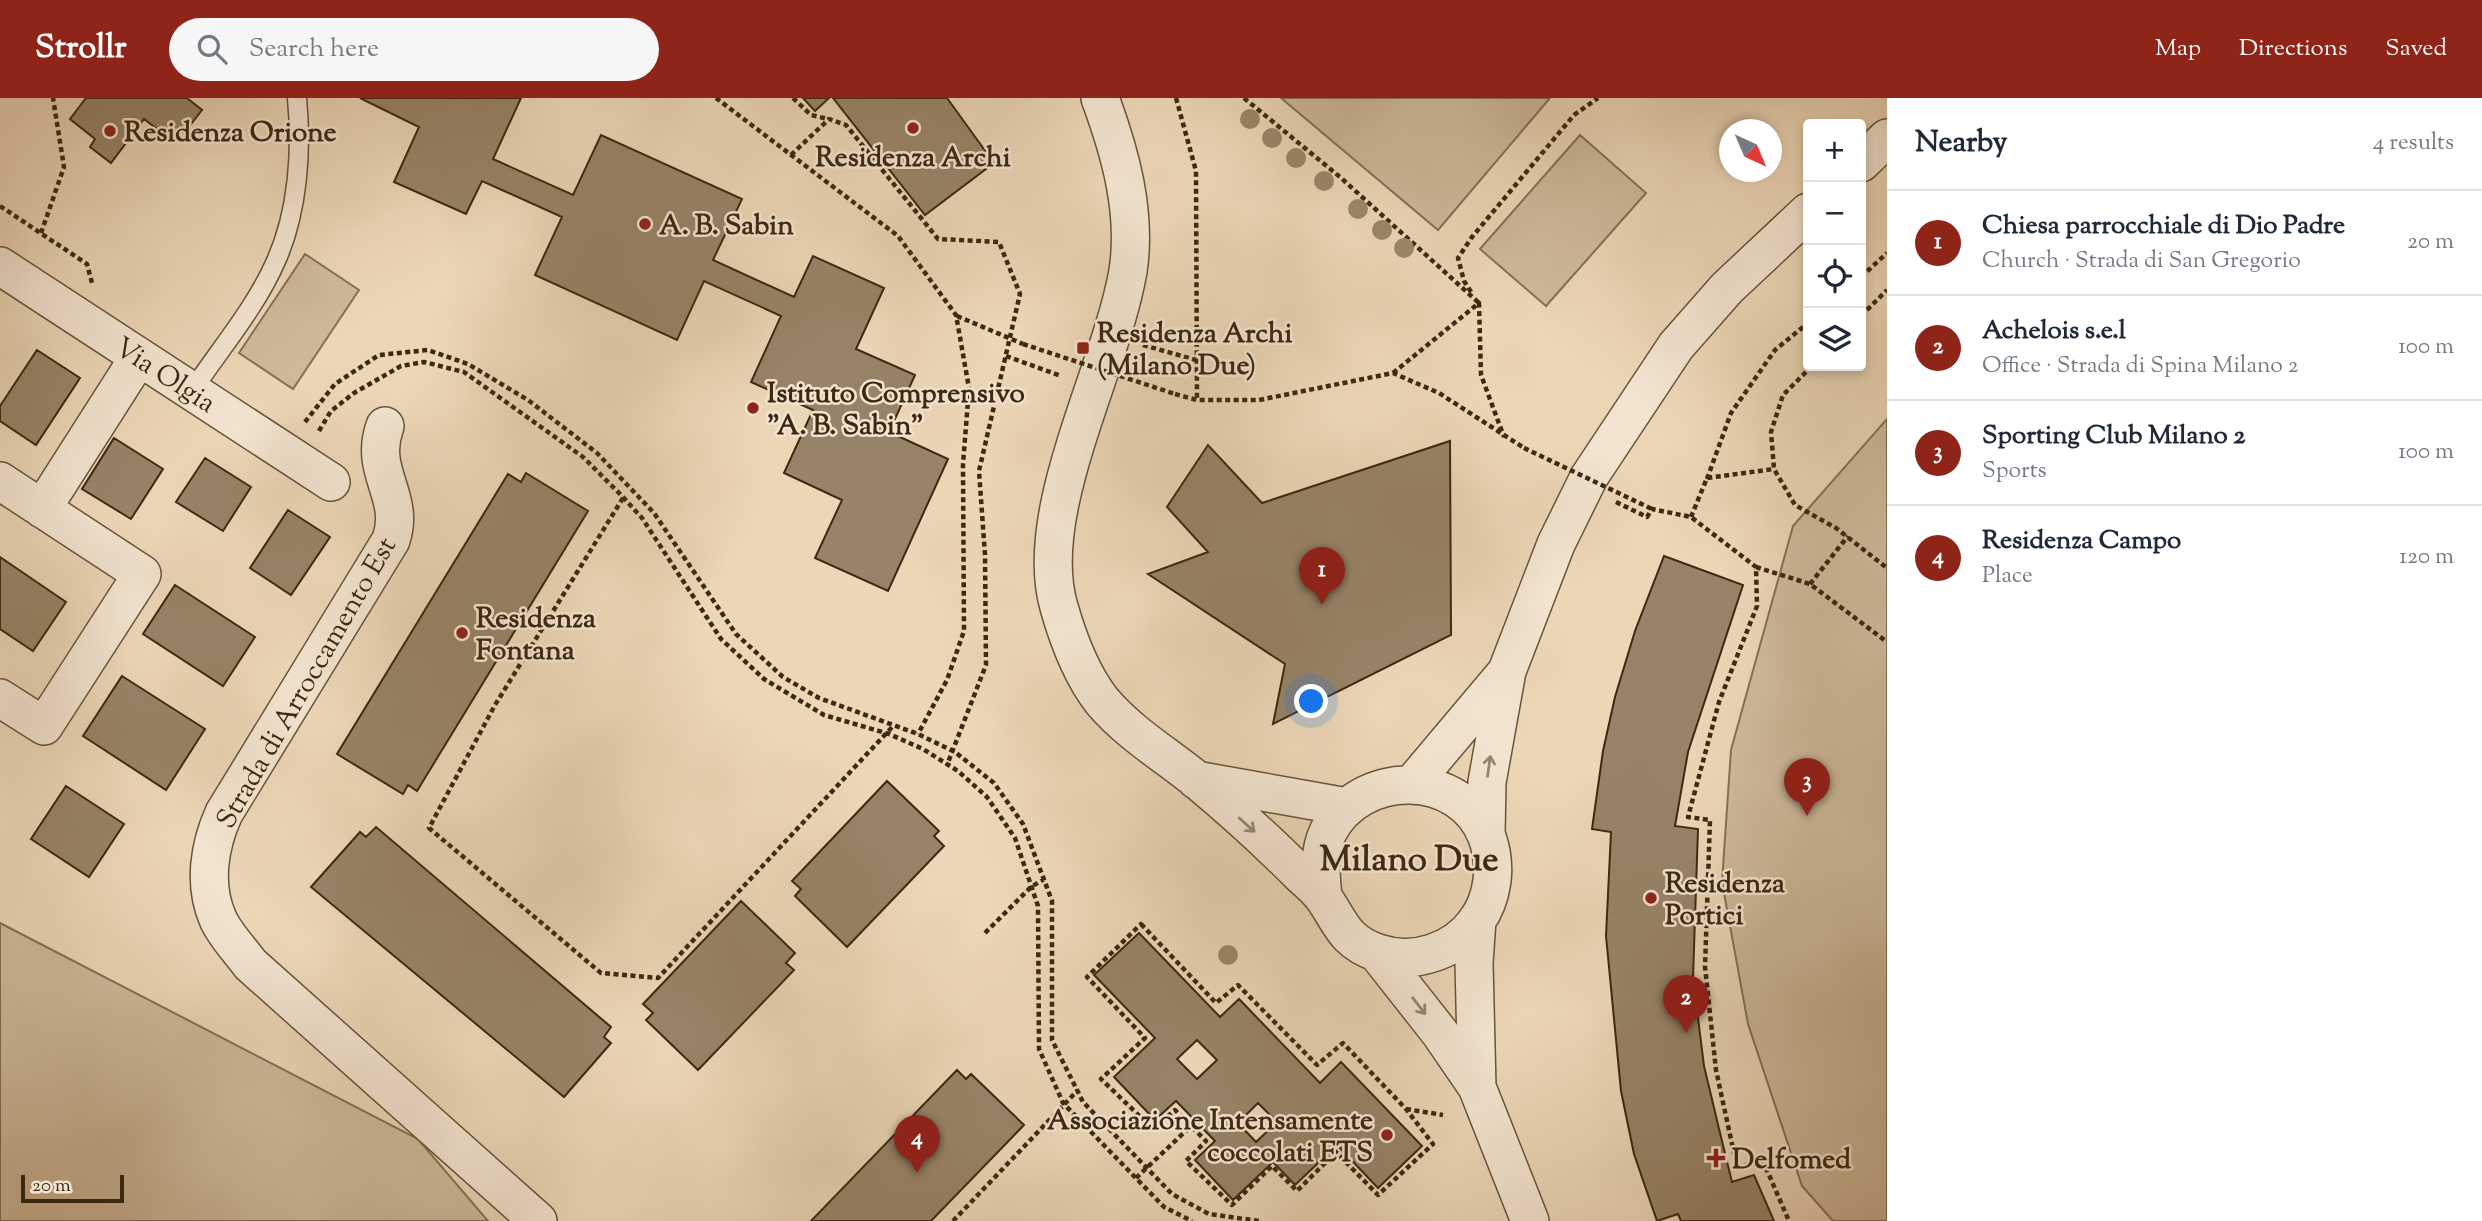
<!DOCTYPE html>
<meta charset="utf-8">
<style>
:root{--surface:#fff;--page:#f6f6f7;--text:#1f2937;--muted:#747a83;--line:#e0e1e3;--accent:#8f2418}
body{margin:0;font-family:"Sorts Mill Goudy",serif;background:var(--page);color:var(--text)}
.controls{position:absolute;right:21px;top:21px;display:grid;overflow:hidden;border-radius:7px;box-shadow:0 4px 10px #0003}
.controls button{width:63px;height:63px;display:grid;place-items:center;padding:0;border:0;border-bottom:2px solid var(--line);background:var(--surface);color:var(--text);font:35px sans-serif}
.compass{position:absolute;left:1719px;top:21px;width:63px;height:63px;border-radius:50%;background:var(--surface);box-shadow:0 4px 10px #0003;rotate:136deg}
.scale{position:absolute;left:21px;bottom:18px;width:103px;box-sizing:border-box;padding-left:7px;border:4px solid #3c2911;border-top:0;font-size:19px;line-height:24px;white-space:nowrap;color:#3c2911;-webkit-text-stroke:5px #f2e4d0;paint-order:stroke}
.you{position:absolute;left:1312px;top:604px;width:24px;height:24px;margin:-18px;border:5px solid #fff;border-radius:50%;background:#1a73e8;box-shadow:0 0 0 10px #1a73e833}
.badge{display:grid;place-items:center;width:46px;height:46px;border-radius:50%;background:var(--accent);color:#fff;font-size:23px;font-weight:700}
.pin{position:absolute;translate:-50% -58px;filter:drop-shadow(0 2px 4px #0008)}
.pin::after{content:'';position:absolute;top:37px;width:24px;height:21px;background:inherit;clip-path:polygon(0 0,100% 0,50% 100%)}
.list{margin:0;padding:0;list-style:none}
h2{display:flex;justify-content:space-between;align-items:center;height:91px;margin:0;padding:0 28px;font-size:30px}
h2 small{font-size:23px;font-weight:400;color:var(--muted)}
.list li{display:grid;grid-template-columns:46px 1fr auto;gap:21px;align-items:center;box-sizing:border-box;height:105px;padding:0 28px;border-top:2px solid var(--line)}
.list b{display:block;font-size:26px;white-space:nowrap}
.list p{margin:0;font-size:23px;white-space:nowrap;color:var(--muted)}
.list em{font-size:23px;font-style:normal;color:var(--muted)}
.icon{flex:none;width:38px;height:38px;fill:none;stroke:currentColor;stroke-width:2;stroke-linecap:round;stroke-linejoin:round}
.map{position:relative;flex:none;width:1887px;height:1123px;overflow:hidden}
header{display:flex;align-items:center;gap:42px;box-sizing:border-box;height:98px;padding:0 35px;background:var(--accent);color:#fff}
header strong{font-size:33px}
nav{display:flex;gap:38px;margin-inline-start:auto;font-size:24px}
.search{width:490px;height:63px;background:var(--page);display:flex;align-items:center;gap:18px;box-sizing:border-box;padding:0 24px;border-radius:38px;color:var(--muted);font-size:26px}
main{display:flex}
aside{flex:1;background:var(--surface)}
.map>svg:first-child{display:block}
</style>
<header>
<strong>Strollr</strong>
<div class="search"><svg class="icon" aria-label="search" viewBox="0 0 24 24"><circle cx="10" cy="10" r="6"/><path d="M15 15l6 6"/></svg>Search here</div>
<nav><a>Map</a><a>Directions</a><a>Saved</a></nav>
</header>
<main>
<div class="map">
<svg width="1887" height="1123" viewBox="0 0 1887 1123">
<rect width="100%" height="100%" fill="#ebd6b6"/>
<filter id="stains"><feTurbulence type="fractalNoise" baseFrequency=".00286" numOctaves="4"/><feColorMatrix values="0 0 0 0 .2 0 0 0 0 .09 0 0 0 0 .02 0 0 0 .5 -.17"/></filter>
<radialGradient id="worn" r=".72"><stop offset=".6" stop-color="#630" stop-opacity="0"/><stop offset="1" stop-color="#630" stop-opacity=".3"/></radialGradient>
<path fill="#cdb99a" stroke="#847156" stroke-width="2" d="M1281 0H1550L1438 132Z
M1580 37 1646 95 1546 208 1480 151Z
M305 156 359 192 293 291 239 255Z
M1887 321V1123H1833L1802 1088 1748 926 1722 784 1731 652 1793 428Z
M0 825 418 1041 488 1123H0Z"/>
<path fill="#978367" stroke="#3c2911" stroke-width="2" fill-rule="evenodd" d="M86 0H187L202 12 184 35 178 30 170 41 144 21 111 65 90 49 95 41 70 21Z
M360 0H521L493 61 573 97 601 37 742 101 713 162 794 199 813 158 884 190 856 251 915 277 889 334 948 361 888 493 815 460 842 402 784 375 813 312 751 284 781 218 704 183 677 242 535 177 562 119 482 83 466 116 394 84 419 29Z
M803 0H829L815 13Z
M833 0H947L994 65 925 117Z
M37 252 80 280 36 347 0 323V308Z
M114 340 163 371 131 421 82 391Z
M1450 343 1451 537 1273 626 1285 566 1148 476 1208 454 1167 409 1208 347 1262 405Z
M205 360 251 389 223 433 176 404Z
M526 375 588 413 417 693 408 687 403 696 337 656 508 376 521 384Z
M288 412 330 439 291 497 250 470Z
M1664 458 1743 487 1688 654 1675 728 1698 731 1693 880 1704 968 1721 1039 1732 1084 1754 1077 1774 1123H1681L1678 1116 1657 1123 1634 1056 1621 993 1606 838 1611 734 1592 731 1603 653 1615 599 1635 533Z
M0 459 66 504 33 553 0 531Z
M175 487 255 539 223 588 143 536Z
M122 578 205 631 166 692 83 638Z
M887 683 939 733 934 738 944 748 847 849 795 798 801 791 792 783Z
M66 688 124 726 89 779 31 741Z
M376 729 611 929 604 939 611 945 564 999 311 789 360 734 366 739Z
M741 803 795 855 786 865 794 872 698 972 646 922 653 915 643 906Z
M1139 835 1220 919 1239 901 1320 985 1341 964 1422 1048 1378 1090 1337 1047 1295 1087 1273 1064 1233 1102 1195 1062 1215 1043 1176 1003 1155 1022 1114 979 1155 940 1094 877ZM1197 942 1217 962 1197 981 1177 961ZM1258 1005 1277 1024 1256 1044 1238 1025Z
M957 972 966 981 971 976 1024 1027 931 1123H811Z"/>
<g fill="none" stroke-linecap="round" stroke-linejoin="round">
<defs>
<path id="lane" d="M192 293C220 251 256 209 276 163 298 114 302 53 297 0"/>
<path id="street" d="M1100 0C1120 54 1137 114 1128 173 1111 272 1031 414 1059 509 1068 541 1081 576 1102 603 1130 636 1165 656 1198 683 1234 713 1269 745 1302 778 1309 784 1317 791 1323 799 1341 824 1343 843 1378 855 1413 867 1454 854 1476 824 1494 799 1497 767 1487 739 1461 670 1360 671 1328 734 1318 755 1321 778 1323 799
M1861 65 1887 40
M0 168 331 384
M385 328C368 374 406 398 391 442L224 715C209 748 203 787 218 821 225 837 240 852 250 866L538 1123
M0 383 142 476 44 628 0 600
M42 411 139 259
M1196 682 1347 709
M1413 685 1504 577
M1486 736 1487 684 1507 573 1556 446 1589 379 1676 248 1727 190 1808 114
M1377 855 1440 935 1477 989 1530 1123
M1477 989 1474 865 1477 822"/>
</defs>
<use href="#lane" stroke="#68543a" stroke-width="21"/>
<use href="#street" stroke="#68543a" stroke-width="40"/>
<path stroke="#3c2911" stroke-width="4.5" stroke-dasharray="5 3.5" stroke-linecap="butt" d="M716 0 898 138 956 217 969 290 963 366 964 533 947 582 918 636
M793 0 811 17 828 21
M1176 0 1196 73 1197 302
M1244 0 1340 79 1479 205
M791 57 829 21 846 27 938 141 999 144 1020 196 979 373 985 457 986 567 947 667
M0 108 87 166 92 185
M41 135 64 69 53 0
M1861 179 1887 155
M1471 194 1464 183 1458 160 1472 139 1574 17 1598 0
M957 218 1023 246
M1861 218 1887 192
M1143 247 1196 262
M1006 258 1061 278
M1812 268 1783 297 1771 334 1774 371 1795 407 1836 430 1887 470
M1393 275 1479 205 1481 277 1504 339
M1175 296 1197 302H1259L1393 275 1439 295 1524 350
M305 324 335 286 379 257 428 252 468 266 528 302 597 355 654 415 736 536 783 579 819 600 918 636 955 654 994 685 1023 726 1052 803V942L1083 1004 1172 1096 1209 1116 1259 1123
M319 333 331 313 354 295 401 268 424 264 464 274 583 359 623 399 642 420 721 541 764 581 824 617 889 636 923 651 958 673 987 699 1015 740 1038 808 1039 951 1063 1005 1164 1109 1192 1123
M1707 381 1731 315 1775 252 1808 225
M623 400 495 607 429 730 601 875 658 880 894 627
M1616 404 1647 419 1652 411 1691 419 1756 469 1757 508 1719 604 1688 719 1710 722 1705 869 1716 972 1737 1069 1763 1063 1789 1123
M1691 419 1707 380 1774 371
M1756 469 1810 486 1887 544
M1810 486 1848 438
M1141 826 1216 905 1238 887 1317 967 1343 945 1406 1011 1433 1046 1378 1097 1336 1054 1297 1093 1272 1068 1232 1107 1186 1063 1206 1043 1175 1012 1153 1031 1101 981 1145 940 1087 879Z
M985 835 1031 789 1044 781
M1406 1011 1443 1017
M1136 1080 1191 1028
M953 1123 1078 992"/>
<use href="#lane" stroke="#f2e4d0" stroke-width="18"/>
<use href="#street" stroke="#f2e4d0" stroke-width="37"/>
<path stroke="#3c2911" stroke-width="4.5" stroke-dasharray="5 3.5" stroke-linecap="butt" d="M1023 246 1175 296
M1524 350 1652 411"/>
</g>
<g fill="#9b876a">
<circle cx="1250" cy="21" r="10"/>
<circle cx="1272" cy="40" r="10"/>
<circle cx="1296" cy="60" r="10"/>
<circle cx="1324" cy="83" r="10"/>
<circle cx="1358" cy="111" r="10"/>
<circle cx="1382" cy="132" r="10"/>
<circle cx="1404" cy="150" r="10"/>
<circle cx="1228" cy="857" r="10"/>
</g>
<defs><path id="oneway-shaft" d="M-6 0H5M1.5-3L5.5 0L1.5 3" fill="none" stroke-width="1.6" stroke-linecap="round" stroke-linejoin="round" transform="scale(1.75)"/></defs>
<g stroke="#978670">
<use href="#oneway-shaft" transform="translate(1489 668) rotate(-82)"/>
<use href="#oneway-shaft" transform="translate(1247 727) rotate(42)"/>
<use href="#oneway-shaft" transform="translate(1419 908) rotate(52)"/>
</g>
<g fill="#8f2418" stroke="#f2e4d0" stroke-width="2.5">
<circle cx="913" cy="30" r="7"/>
<circle cx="110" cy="33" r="7"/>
<circle cx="645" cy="126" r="7"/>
<rect x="1076" y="243" width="14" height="14" rx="3.5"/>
<circle cx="753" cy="310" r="7"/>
<circle cx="462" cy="535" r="7"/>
<circle cx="1651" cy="800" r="7"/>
<circle cx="1387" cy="1037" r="7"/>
<path d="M1712.5 1049.5h7v7h7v7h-7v7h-7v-7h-7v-7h7z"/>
</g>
<g text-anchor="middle" stroke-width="5" stroke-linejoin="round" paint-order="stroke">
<g font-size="28" font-weight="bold" fill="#3c2911" stroke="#f2e4d0" text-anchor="start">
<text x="124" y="43">Residenza Orione</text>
<text x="913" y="68" text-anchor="middle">Residenza Archi</text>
<text x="659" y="136">A. B. Sabin</text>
<text x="1097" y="244">Residenza Archi<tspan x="1097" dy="32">(Milano Due)</tspan></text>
<text x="767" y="304">Istituto Comprensivo<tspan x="767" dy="32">"A. B. Sabin"</tspan></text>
<text x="476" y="529">Residenza<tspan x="476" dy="32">Fontana</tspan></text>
<text x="1665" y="794">Residenza<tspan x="1665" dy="32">Portici</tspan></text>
<text x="1373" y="1031" text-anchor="end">Associazione Intensamente<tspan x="1373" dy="32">coccolati ETS</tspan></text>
<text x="1732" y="1070">Delfomed</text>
</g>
<g font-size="28" fill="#3c2911" stroke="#f2e4d0">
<text transform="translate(166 276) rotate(33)" y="10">Via Olgia</text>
<text transform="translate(305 584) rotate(-60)" y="10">Strada di Arroccamento Est</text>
</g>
<g font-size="35" font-weight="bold" fill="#3c2911" stroke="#f2e4d0">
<text x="1409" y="772">Milano Due</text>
</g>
</g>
<rect width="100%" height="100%" filter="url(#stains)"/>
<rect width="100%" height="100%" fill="url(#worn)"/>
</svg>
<div class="controls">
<button>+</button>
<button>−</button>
<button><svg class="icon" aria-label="locate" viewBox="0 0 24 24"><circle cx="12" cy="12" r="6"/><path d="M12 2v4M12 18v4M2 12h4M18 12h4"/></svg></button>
<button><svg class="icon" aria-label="layers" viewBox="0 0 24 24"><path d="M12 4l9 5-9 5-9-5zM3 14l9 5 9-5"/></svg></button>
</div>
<svg class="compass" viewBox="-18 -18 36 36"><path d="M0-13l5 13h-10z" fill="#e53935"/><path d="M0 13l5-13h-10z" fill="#747a83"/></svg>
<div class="scale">20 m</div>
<div class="you"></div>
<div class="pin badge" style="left:1322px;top:507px">1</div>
<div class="pin badge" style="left:1686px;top:935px">2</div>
<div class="pin badge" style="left:1807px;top:718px">3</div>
<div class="pin badge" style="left:917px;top:1075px">4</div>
</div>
<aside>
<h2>Nearby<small>4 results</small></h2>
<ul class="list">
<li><span class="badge">1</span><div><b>Chiesa parrocchiale di Dio Padre</b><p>Church · Strada di San Gregorio</p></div><em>20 m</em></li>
<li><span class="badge">2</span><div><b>Achelois s.e.l</b><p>Office · Strada di Spina Milano 2</p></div><em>100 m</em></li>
<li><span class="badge">3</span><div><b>Sporting Club Milano 2</b><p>Sports</p></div><em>100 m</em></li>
<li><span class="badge">4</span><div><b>Residenza Campo</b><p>Place</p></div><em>120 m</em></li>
</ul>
</aside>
</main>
